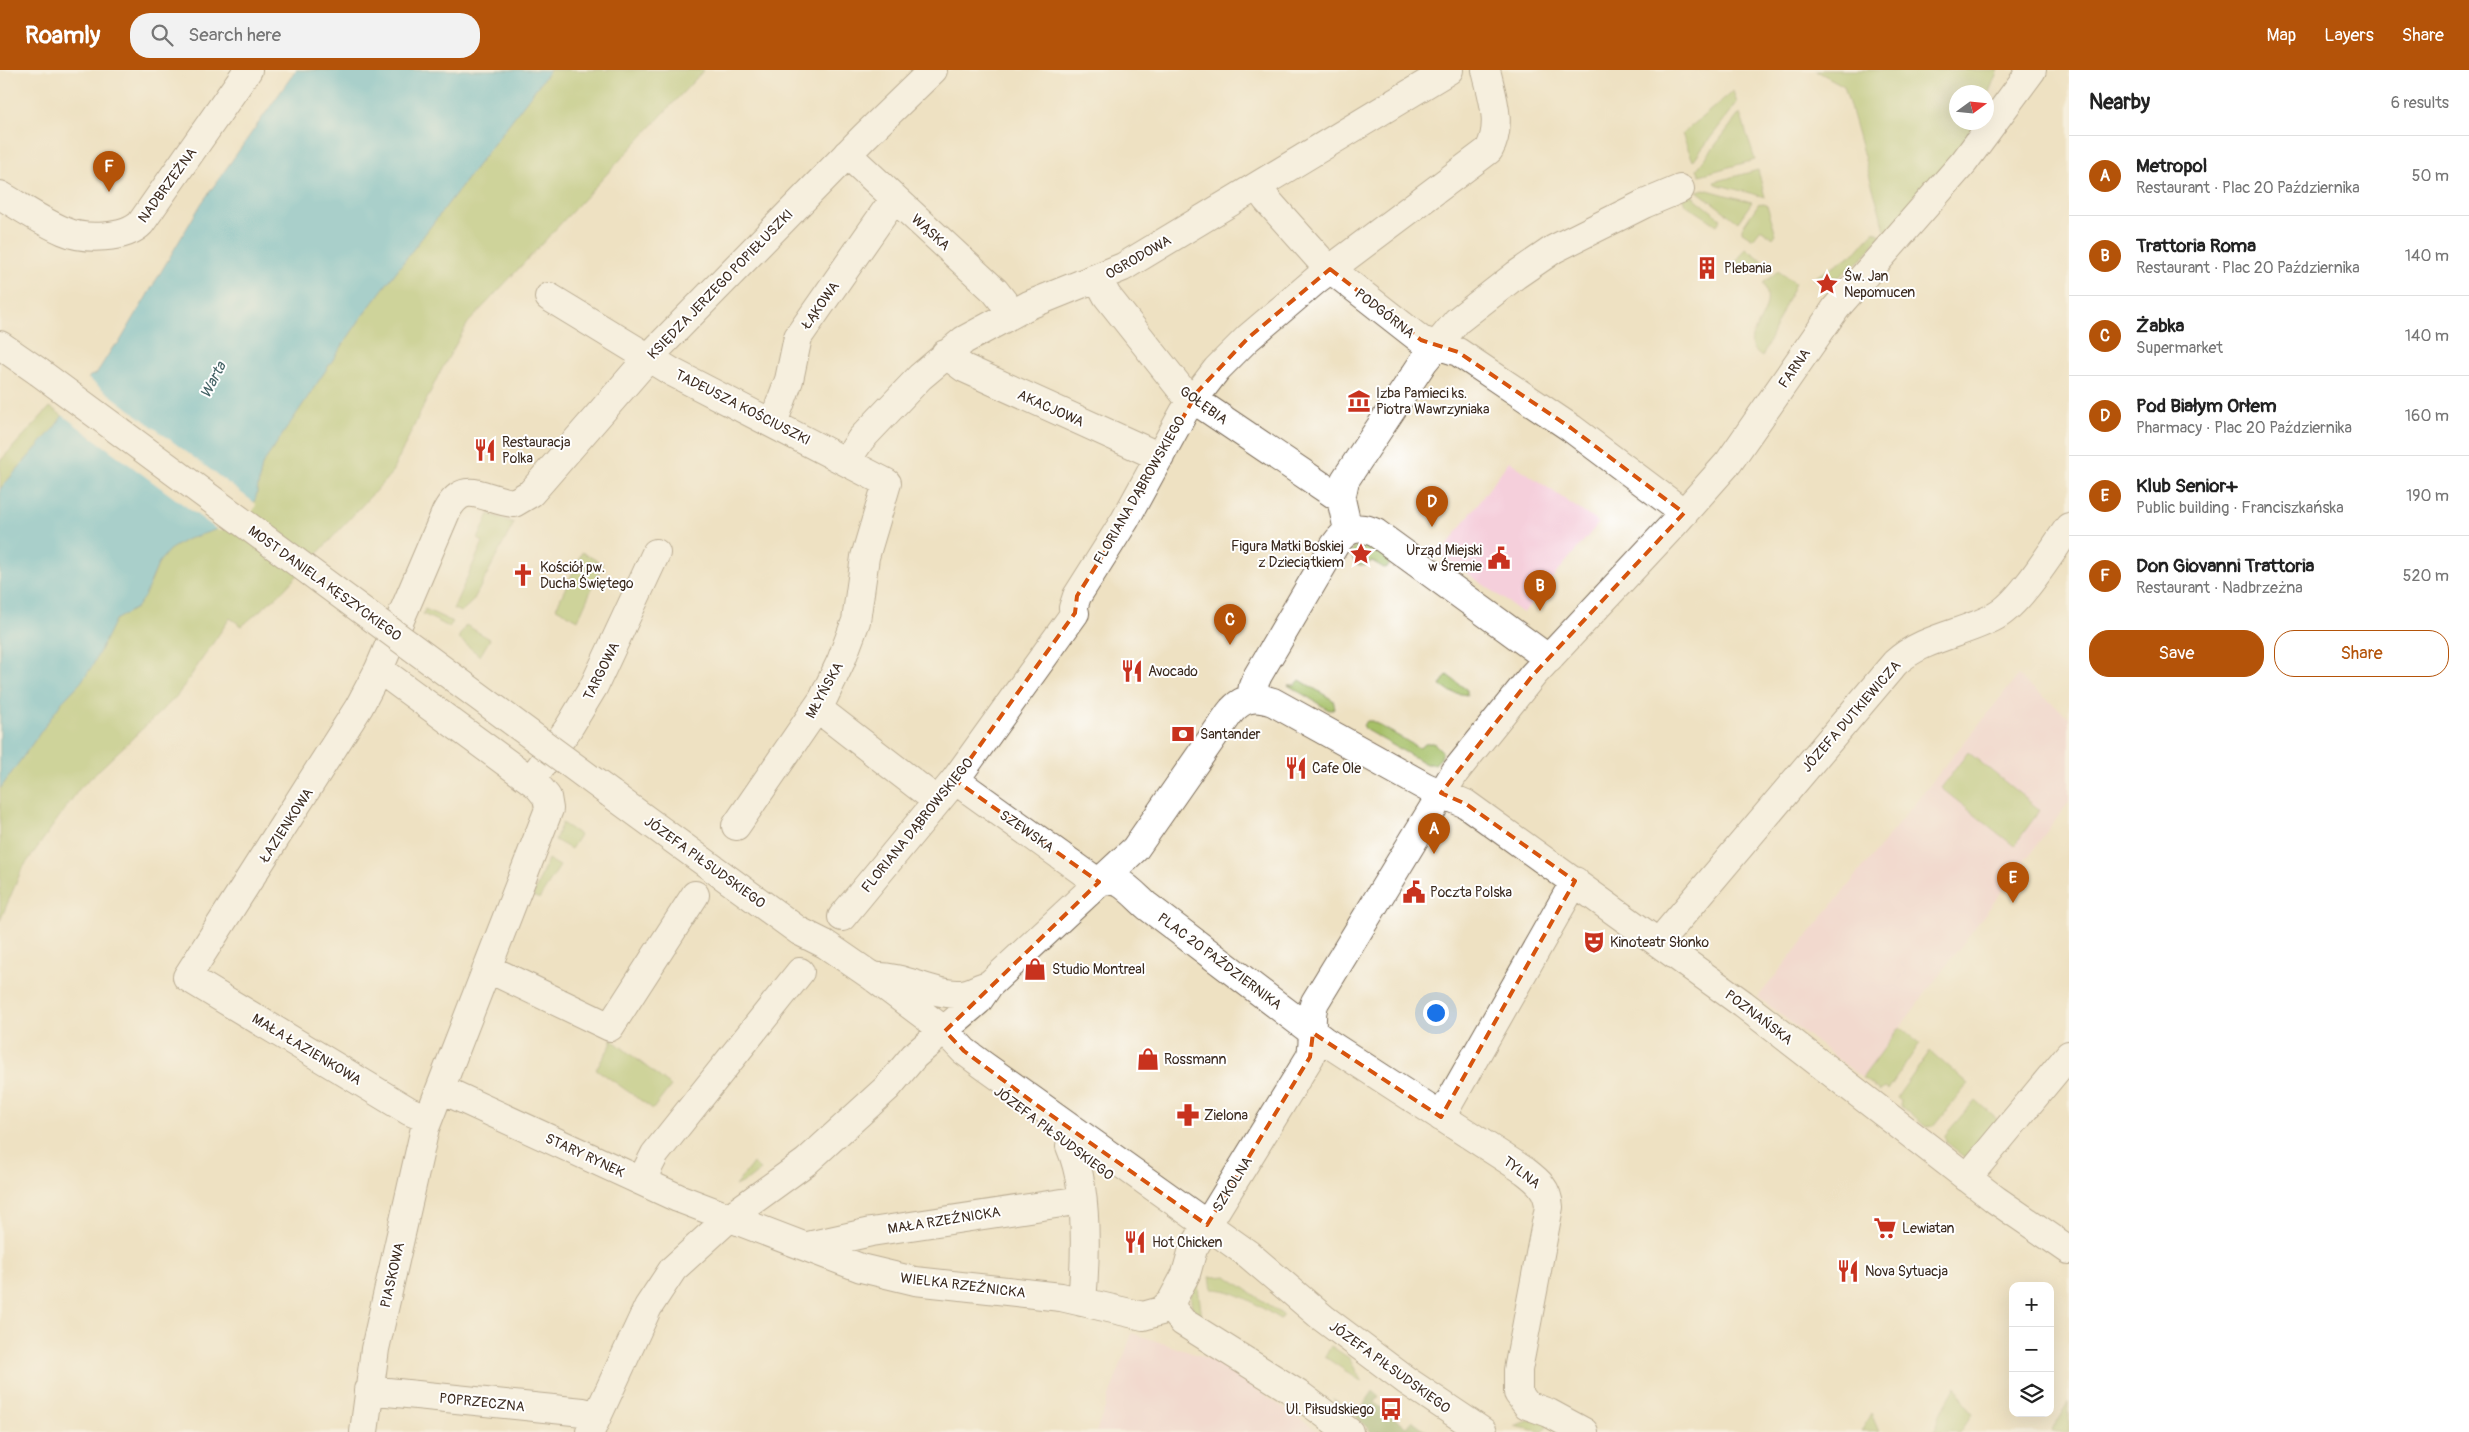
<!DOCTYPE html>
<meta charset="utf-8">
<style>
:root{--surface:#fff;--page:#f2f2f2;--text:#222;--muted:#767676;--line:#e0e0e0;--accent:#b45309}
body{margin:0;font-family:Pangolin,sans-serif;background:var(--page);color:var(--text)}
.controls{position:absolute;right:15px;bottom:15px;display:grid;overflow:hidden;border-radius:10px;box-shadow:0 5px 20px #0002}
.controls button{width:45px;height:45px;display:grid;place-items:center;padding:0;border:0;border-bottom:1px solid var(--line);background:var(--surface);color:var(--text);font:25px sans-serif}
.compass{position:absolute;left:1949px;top:15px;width:45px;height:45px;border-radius:50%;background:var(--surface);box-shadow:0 5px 20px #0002;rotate:75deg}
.you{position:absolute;left:1435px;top:942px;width:18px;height:18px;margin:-12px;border:4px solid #fff;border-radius:50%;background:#1a73e8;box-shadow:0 0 0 8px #1a73e833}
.badge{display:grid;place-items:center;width:32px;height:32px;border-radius:50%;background:var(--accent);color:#fff;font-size:16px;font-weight:700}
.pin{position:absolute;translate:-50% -41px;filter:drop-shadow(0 1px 2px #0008)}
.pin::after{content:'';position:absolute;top:26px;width:18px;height:15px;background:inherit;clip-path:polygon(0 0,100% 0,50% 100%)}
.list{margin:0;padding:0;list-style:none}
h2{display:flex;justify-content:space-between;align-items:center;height:65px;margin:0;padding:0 20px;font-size:21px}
h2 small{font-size:16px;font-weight:400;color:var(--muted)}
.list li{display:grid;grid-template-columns:32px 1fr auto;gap:15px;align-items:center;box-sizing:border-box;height:80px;padding:0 20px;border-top:1px solid var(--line)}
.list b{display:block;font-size:19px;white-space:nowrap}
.list p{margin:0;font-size:16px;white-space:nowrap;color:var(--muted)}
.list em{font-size:16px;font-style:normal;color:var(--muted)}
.actions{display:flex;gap:10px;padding:15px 20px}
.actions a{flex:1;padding:11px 0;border:1px solid var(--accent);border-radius:20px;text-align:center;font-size:18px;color:var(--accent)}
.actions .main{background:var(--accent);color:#fff}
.icon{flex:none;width:28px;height:28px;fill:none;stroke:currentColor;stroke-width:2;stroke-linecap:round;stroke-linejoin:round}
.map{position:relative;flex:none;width:2069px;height:1362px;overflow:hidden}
header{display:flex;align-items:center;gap:30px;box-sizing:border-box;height:70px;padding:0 25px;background:var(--accent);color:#fff}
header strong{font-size:24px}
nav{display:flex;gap:28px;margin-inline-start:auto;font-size:18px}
.search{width:350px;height:45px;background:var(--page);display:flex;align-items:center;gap:12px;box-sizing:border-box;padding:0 18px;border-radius:20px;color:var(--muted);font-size:19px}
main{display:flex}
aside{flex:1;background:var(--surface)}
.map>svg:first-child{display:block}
</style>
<header>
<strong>Roamly</strong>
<div class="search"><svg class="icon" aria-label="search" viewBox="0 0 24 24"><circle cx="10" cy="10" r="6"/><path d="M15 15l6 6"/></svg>Search here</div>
<nav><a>Map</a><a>Layers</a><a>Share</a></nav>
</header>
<main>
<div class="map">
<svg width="2069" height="1362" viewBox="0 0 2069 1362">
<rect width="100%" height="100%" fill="#fff"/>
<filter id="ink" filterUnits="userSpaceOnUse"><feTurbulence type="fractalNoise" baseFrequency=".02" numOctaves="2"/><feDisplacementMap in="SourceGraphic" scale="10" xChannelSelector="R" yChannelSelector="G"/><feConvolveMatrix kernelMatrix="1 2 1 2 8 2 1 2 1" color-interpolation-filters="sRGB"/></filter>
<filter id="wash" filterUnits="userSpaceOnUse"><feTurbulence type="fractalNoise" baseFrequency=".0096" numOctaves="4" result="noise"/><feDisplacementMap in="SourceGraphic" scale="20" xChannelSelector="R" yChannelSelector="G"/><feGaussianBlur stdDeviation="1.12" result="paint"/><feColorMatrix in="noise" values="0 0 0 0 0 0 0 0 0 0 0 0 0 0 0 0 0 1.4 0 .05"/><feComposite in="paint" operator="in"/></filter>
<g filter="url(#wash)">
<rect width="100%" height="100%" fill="#eee1c2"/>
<path fill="#f5cfdb" d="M1509 391 1599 453 1523 543 1441 484Z
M2018 606 2069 647V732L1862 1008 1758 927Z
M1132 1263 1213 1290 1320 1362H1096Z"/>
<path fill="#a6c067" stroke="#707542" d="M550 0H704L468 253 438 306 391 404 284 520 242 556 230 548 177 626 80 718 22 799 0 851V719L62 632 81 612 115 550 136 538 151 512 159 492 169 480 185 470 206 462 256 427 262 395 363 245Z
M1815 0H1998L1987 27 1986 22H1956V52L1976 53 1965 77 1886 164 1844 16Z
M1733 21 1737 33 1693 91 1682 64Z
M1740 43 1755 90 1700 105 1697 99Z
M1758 100 1765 127 1715 114 1714 112Z
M1704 119 1752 132 1738 152 1697 121Z
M1690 124 1721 149 1717 155 1685 134 1682 126Z
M1759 133 1767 135 1776 164 1773 168 1761 159 1753 169 1742 162V158Z
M1874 161 1881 165 1865 186 1839 207 1812 209 1856 182Z
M1746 178 1767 194 1752 203 1736 192Z
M1778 201 1795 213 1762 287C1730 267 1782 247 1763 213Z
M50 337 63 346 54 358 0 419V391Z
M489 444 514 453 473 531 461 542 453 539 483 472 478 469Z
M1362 474C1372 476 1388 483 1390 493L1388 497 1384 498 1372 491 1365 496 1356 494 1351 486C1352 479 1355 475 1362 474Z
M582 482 603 494 578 550 556 538Z
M425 539 453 552 449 557 423 544Z
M466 555 490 569 480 586 458 568Z
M1447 605 1467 620V625L1450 622 1440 615Z
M1300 610 1333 630 1335 638 1329 640 1288 615H1295Z
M1367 651H1372L1419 678 1427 673H1434L1442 681 1441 688 1435 694H1426L1366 660 1363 655Z
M1968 682 2040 740 2014 776 1941 718Z
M562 753 580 765 571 779 555 770Z
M548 789 560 796 539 829 533 826Z
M1900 957 1920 973 1888 1020 1885 1018 1880 1021 1862 1008Z
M611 969 671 1016 653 1039 596 999 611 975Z
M1930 981 1968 1014 1934 1056 1926 1057 1900 1036 1901 1030 1897 1027Z
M1975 1030 2000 1052 1969 1090 1946 1072 1945 1065Z
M753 1093 761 1100 748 1110 735 1116Z
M1227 1206 1283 1245 1280 1249C1260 1237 1236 1219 1212 1219L1210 1207Z
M1197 1208 1202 1249C1186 1238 1190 1223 1197 1208Z
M1331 1276 1349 1288 1362 1312 1325 1287Z
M1956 1316 1972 1344 1960 1362H1934L1940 1344Z
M2069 1331V1362H2051Z
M1871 1343 1879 1362H1861Z
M1534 1349 1550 1350 1543 1362 1514 1356Z"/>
<path fill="#84a65c" stroke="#60683d" d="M1373 1321 1379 1326 1375 1333 1406 1357 1412 1350 1428 1362H1371L1352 1342 1333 1329 1358 1343Z"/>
<path fill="#54b9d3" stroke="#487278" d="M296 0H550L363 245 262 395 256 427 250 442 236 453 185 470 169 480 159 492 144 527 136 538 115 550 93 595 81 612 62 632 0 719V419L54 358 90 306 96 304 113 277 119 273 201 134Z"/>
<path fill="#eee1c2" d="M86 307 256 434 252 444 237 455 219 461 61 344Z"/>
</g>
<g filter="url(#ink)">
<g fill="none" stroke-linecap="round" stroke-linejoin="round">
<defs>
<path id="minor" d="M847 84 995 221 1006 235 1010 244
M1257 116 1267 130 1324 194 1421 270 1458 282 1571 358 1684 443
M0 125C21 137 42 152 64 161 84 170 126 169 141 153L248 0
M1098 209 1107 226 1184 323 1341 429
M549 227 672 302 887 413 865 487 856 551 841 591 823 629 736 756
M0 275 39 302
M945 284 964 298 1160 387
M773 353 789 310 798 267 894 129
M847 390 861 369 920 307 964 270 1029 235 1123 197 1449 0
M1348 460 1341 429 1345 410 1424 291 1457 251 1516 205 1554 179 1644 134 1680 119
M1251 628 1253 616 1258 605 1331 481C1342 462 1354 452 1376 463L1549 589
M817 638 937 731
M531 710 568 659 594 616 656 483
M955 710 1089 806C1100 812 1109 809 1120 813 1129 818 1139 829 1147 836L1323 970 1525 1101C1538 1111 1548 1119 1549 1137L1518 1300V1323L1527 1335 1549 1343 1584 1362
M611 724 799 861 825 874 873 907 945 961 964 981 983 995 1248 1184 1323 1248 1407 1311 1483 1362
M842 847 955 710 1075 543 1073 538 1077 526 1125 450 1184 342 1217 299 1248 268 1316 210 1489 80C1503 55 1492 26 1486 0
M1659 872 1895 593C1923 567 1964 564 1996 546 2021 532 2051 482 2069 457
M489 899 610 957 695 825
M873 907C904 905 931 925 960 924 971 924 978 917 989 915
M441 1019 678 1128 861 1198 915 1211 1061 1227 1143 1246 1161 1241 1171 1232 1186 1204 1193 1179 1207 1155 1310 987C1317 969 1307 951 1315 932L1455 702 1533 605 1674 454 1729 392 1836 238 1964 92 2032 0
M1441 1047 1575 811
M428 1049 409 1041 187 907 359 637 379 599 446 442C465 406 485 431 514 433L531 423 649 287 864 67 933 0
M1070 1076C1088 1118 1086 1186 1082 1232
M1967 1108 2069 985
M641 1111 655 1084 800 902
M808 1176 871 1162 1082 1130
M1171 1232 1174 1241 1183 1252 1301 1326 1349 1362
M368 1320 583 1342 597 1346
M364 1362 375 1279 425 1058 549 739 547 727 537 715 379 599
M590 1362 648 1237 673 1199 730 1147 806 1092 887 1018 914 986 978 931 989 915 1135 779 1229 644C1241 628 1254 625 1273 632L1426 717 1466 734 1743 934 1996 1130 2069 1180"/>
</defs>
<use href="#minor" stroke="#7a6a57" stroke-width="30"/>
<use href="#minor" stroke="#fff" stroke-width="28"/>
<defs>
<path id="minor-bridge" d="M39 302 611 724"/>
</defs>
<use href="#minor-bridge" stroke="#7a6a57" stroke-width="30" stroke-linecap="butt"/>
<use href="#minor-bridge" stroke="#fff" stroke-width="28"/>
</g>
</g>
<path d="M0 0H2069V1362H0ZM1330 199 1421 270 1458 282 1571 358 1684 443 1533 605 1441 723 1466 734 1575 811 1441 1047 1313 963 1310 987 1207 1155 1038 1036 964 981 945 961 1099 812 955 710 1075 543 1077 526 1125 450 1198 321 1248 268Z" fill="#eee1c2" fill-opacity=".55" fill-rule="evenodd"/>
<path fill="none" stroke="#d7540e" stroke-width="4" stroke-dasharray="10 6" stroke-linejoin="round" d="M1330 199 1421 270 1458 282 1571 358 1684 443 1533 605 1441 723 1466 734 1575 811 1441 1047 1313 963 1310 987 1207 1155 1038 1036 964 981 945 961 1099 812 955 710 1075 543 1077 526 1125 450 1198 321 1248 268Z"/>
<defs>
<symbol id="building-bare" viewBox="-9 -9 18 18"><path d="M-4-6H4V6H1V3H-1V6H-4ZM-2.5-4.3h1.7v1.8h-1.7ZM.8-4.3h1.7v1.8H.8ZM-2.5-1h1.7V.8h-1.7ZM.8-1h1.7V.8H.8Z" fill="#c8321e" stroke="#fff" stroke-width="2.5" paint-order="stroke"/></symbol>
<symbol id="sight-bare" viewBox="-9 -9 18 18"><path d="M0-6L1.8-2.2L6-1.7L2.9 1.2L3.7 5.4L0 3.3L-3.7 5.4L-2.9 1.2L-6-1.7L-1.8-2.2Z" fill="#c8321e" stroke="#fff" stroke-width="2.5" paint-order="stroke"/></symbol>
<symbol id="museum-bare" viewBox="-9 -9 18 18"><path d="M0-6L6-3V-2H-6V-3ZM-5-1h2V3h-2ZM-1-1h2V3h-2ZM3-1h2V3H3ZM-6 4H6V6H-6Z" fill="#c8321e" stroke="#fff" stroke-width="2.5" paint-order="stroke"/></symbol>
<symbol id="restaurant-bare" viewBox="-9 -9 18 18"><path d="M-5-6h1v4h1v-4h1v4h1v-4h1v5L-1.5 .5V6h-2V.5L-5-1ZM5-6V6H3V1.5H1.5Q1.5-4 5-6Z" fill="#c8321e" stroke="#fff" stroke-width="2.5" paint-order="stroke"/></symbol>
<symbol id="civic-bare" viewBox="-9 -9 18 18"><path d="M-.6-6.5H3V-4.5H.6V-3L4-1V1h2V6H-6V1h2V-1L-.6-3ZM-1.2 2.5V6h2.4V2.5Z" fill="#c8321e" stroke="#fff" stroke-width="2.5" paint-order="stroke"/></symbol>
<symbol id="church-bare" viewBox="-9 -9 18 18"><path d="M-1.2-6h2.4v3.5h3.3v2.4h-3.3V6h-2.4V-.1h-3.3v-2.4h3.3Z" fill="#c8321e" stroke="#fff" stroke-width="2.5" paint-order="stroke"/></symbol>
<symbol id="bank-bare" viewBox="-9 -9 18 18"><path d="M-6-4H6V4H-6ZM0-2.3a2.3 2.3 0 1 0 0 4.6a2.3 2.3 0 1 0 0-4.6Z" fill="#c8321e" stroke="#fff" stroke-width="2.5" paint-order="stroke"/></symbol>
<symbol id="theatre-bare" viewBox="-9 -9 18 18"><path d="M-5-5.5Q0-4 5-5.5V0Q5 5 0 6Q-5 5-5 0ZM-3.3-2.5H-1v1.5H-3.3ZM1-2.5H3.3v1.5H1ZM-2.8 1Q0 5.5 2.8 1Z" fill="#c8321e" stroke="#fff" stroke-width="2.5" paint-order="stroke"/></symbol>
<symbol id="shop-bare" viewBox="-9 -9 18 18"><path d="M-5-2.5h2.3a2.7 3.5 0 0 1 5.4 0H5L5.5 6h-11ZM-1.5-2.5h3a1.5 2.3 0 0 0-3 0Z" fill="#c8321e" stroke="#fff" stroke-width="2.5" paint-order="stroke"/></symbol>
<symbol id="pharmacy-bare" viewBox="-9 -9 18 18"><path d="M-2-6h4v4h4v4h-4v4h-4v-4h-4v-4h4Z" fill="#c8321e" stroke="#fff" stroke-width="2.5" paint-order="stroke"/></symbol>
<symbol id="supermarket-bare" viewBox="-9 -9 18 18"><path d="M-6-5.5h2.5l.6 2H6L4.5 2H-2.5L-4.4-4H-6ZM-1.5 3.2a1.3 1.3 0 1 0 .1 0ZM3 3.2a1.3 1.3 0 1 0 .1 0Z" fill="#c8321e" stroke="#fff" stroke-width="2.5" paint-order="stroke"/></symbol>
<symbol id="bus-bare" viewBox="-9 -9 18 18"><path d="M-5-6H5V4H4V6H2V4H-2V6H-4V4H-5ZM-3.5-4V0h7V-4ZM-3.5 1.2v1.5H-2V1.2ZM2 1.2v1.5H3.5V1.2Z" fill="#c8321e" stroke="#fff" stroke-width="2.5" paint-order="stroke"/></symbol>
</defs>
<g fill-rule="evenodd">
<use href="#building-bare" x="1691" y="182" width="32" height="32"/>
<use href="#sight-bare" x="1811" y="198" width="32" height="32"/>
<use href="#museum-bare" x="1343" y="315" width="32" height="32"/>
<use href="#restaurant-bare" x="469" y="364" width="32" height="32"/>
<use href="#sight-bare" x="1345" y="468" width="32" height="32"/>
<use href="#civic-bare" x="1483" y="472" width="32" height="32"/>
<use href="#church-bare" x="507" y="489" width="32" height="32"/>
<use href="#restaurant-bare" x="1116" y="585" width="32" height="32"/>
<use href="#bank-bare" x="1167" y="648" width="32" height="32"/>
<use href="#restaurant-bare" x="1280" y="682" width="32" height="32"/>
<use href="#civic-bare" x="1398" y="806" width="32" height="32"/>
<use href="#theatre-bare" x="1578" y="856" width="32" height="32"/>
<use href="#shop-bare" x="1019" y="883" width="32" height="32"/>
<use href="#shop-bare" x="1132" y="973" width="32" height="32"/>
<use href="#pharmacy-bare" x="1172" y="1029" width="32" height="32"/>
<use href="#supermarket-bare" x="1869" y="1142" width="32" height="32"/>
<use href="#restaurant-bare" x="1119" y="1156" width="32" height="32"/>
<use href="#restaurant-bare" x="1832" y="1185" width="32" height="32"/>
<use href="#bus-bare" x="1375" y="1323" width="32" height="32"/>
</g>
<g text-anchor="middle" stroke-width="4" stroke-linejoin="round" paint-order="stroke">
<g font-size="14" fill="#3b2a1e" stroke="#fff">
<text transform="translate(167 115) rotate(-54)" y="5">NADBRZEŻNA</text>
<text transform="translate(931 162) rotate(42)" y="5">WĄSKA</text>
<text transform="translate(1138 187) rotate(-30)" y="5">OGRODOWA</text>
<text transform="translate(720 214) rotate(-46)" y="5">KSIĘDZA JERZEGO POPIEŁUSZKI</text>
<text transform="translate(820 235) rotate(-55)" y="5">ŁĄKOWA</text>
<text transform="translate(1385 243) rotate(38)" y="5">PODGÓRNA</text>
<text transform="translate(1794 298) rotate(-55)" y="5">FARNA</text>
<text transform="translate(1204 335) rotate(36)" y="5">GOŁĘBIA</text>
<text transform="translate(743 337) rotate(27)" y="5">TADEUSZA KOŚCIUSZKI</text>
<text transform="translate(1051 338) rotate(24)" y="5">AKACJOWA</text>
<text transform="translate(1139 420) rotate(-60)" y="5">FLORIANA DĄBROWSKIEGO</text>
<text transform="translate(325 513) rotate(36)" y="5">MOST DANIELA KĘSZYCKIEGO</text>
<text transform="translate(601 601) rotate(-63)" y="5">TARGOWA</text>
<text transform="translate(824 620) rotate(-61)" y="5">MŁYŃSKA</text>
<text transform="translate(1851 646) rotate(-49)" y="5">JÓZEFA DUTKIEWICZA</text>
<text transform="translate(286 755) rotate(-57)" y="5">ŁAZIENKOWA</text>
<text transform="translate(917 755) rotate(-51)" y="5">FLORIANA DĄBROWSKIEGO</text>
<text transform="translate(1027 761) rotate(35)" y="5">SZEWSKA</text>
<text transform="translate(705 792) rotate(36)" y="5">JÓZEFA PIŁSUDSKIEGO</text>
<text transform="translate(1220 891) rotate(37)" y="5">PLAC 20 PAŹDZIERNIKA</text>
<text transform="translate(1759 947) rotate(37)" y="5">POZNAŃSKA</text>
<text transform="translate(307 979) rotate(31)" y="5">MAŁA ŁAZIENKOWA</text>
<text transform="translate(1054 1063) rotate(37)" y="5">JÓZEFA PIŁSUDSKIEGO</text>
<text transform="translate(585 1085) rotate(25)" y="5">STARY RYNEK</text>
<text transform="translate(1522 1102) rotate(38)" y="5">TYLNA</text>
<text transform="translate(1232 1114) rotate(-58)" y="5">SZKOLNA</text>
<text transform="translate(944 1150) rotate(-9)" y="5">MAŁA RZEŹNICKA</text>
<text transform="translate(392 1205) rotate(-77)" y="5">PIASKOWA</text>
<text transform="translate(963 1215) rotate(7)" y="5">WIELKA RZEŹNICKA</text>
<text transform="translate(1390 1297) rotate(36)" y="5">JÓZEFA PIŁSUDSKIEGO</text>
<text transform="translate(482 1332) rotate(6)" y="5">POPRZECZNA</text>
</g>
<g font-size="14" fill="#3b2a1e" stroke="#fff" text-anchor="start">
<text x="1724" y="203">Plebania</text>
<text x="1844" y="211">Św. Jan<tspan x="1844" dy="16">Nepomucen</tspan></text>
<text x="1376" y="328">Izba Pamieci ks.<tspan x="1376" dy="16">Piotra Wawrzyniaka</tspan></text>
<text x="502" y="377">Restauracja<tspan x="502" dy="16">Polka</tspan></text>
<text x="1344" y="481" text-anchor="end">Figura Matki Boskiej<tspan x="1344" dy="16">z Dzieciątkiem</tspan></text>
<text x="1482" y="485" text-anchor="end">Urząd Miejski<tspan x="1482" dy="16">w Śremie</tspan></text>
<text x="540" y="502">Kościół pw.<tspan x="540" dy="16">Ducha Świętego</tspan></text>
<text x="1148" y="606">Avocado</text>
<text x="1200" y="669">Santander</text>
<text x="1312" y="703">Cafe Ole</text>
<text x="1430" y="827">Poczta Polska</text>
<text x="1610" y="877">Kinoteatr Słonko</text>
<text x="1052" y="904">Studio Montreal</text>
<text x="1164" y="994">Rossmann</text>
<text x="1204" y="1050">Zielona</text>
<text x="1902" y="1163">Lewiatan</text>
<text x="1152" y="1177">Hot Chicken</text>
<text x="1865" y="1206">Nova Sytuacja</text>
<text x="1374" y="1344" text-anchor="end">Ul. Piłsudskiego</text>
</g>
<g font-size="15" font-style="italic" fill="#456366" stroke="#fff">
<text transform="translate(213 310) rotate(-63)" y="5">Warta</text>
</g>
</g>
</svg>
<div class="controls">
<button>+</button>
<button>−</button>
<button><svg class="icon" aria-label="layers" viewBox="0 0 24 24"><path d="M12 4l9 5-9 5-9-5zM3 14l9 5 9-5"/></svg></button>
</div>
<svg class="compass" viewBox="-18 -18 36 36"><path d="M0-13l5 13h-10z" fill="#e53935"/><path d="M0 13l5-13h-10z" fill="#767676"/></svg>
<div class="you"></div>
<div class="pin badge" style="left:1434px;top:784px">A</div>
<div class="pin badge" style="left:1540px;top:541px">B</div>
<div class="pin badge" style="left:1230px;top:575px">C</div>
<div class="pin badge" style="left:1432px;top:457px">D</div>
<div class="pin badge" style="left:2013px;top:833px">E</div>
<div class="pin badge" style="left:109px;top:122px">F</div>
</div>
<aside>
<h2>Nearby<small>6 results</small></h2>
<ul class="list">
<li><span class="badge">A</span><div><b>Metropol</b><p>Restaurant · Plac 20 Października</p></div><em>50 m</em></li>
<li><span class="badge">B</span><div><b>Trattoria Roma</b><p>Restaurant · Plac 20 Października</p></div><em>140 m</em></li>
<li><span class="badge">C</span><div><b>Żabka</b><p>Supermarket</p></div><em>140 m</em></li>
<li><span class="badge">D</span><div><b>Pod Białym Orłem</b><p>Pharmacy · Plac 20 Października</p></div><em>160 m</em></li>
<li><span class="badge">E</span><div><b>Klub Senior+</b><p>Public building · Franciszkańska</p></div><em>190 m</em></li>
<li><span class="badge">F</span><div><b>Don Giovanni Trattoria</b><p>Restaurant · Nadbrzeżna</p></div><em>520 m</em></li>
</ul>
<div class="actions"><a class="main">Save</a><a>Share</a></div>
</aside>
</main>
